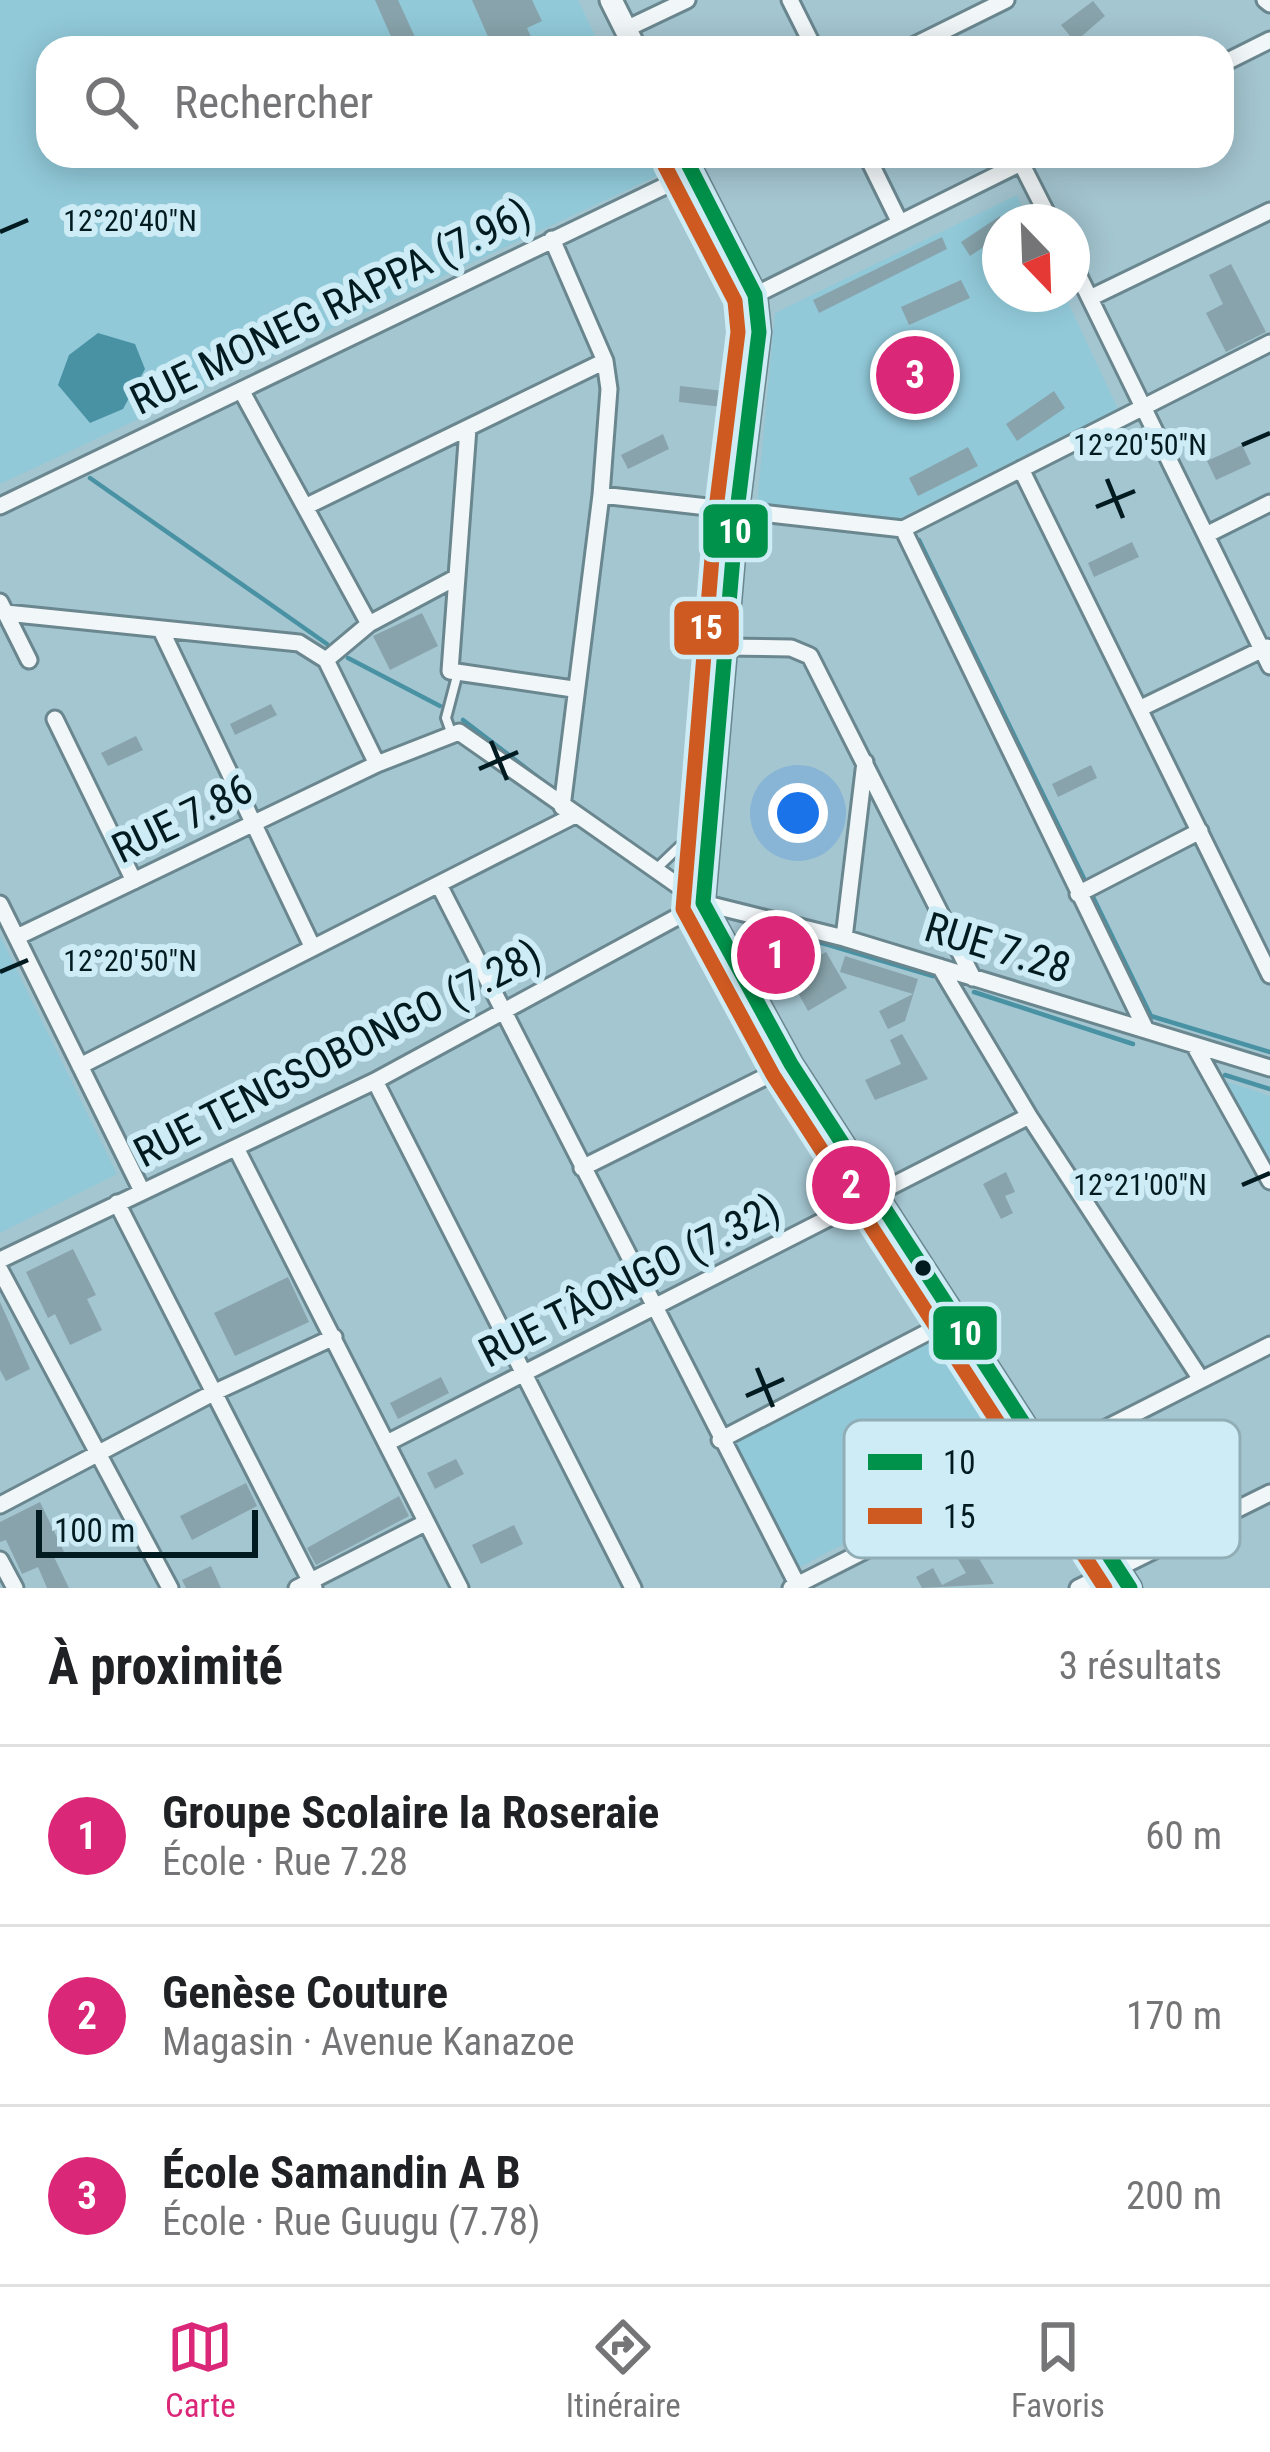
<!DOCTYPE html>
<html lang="fr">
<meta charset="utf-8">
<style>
:root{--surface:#fff;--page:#f2f2f2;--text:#202124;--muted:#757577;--line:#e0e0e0;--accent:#db2777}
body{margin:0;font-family:"Roboto Condensed",sans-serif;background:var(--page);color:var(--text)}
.compass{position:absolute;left:982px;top:204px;width:108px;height:108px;border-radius:50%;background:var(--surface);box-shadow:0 6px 30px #0003;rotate:157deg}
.scale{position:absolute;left:36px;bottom:30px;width:222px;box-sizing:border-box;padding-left:12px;border:6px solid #021b21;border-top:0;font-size:33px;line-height:42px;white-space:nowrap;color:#021b21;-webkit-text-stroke:9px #ceecf5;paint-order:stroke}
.you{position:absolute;left:798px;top:813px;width:42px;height:42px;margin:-30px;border:9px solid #fff;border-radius:50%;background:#1a73e8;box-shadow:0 0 0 18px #1a73e833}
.badge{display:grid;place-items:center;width:78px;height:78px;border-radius:50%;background:var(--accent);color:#fff;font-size:39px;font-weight:700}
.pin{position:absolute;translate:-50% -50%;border:6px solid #fff;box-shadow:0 3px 12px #0006}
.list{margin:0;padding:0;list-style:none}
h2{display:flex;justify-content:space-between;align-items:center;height:156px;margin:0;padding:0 48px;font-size:51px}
h2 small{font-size:39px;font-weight:400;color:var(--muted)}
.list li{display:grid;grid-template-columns:78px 1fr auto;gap:36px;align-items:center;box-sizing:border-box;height:180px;padding:0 48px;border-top:3px solid var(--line)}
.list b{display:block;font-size:45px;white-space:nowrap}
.list p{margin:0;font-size:39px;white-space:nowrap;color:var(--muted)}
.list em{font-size:39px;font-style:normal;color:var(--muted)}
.icon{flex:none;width:66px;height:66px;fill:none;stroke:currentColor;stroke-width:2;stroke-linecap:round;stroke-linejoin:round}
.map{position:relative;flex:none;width:1270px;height:1588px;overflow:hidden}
.search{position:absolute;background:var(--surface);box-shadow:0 6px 30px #0003;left:36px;right:36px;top:36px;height:132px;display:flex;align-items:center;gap:30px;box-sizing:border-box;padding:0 42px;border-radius:36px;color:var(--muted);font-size:45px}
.sheet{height:696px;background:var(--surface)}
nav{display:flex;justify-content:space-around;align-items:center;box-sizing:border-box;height:168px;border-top:3px solid var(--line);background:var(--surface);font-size:33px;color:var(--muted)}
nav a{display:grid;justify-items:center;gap:6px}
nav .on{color:var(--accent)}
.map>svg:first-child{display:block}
</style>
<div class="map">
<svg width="1270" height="1588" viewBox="0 0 1270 1588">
<rect width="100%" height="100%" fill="#a4c6d1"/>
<path fill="#91c9d9" d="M0 0H578L601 48H48V156H655L663 173 0 484Z
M1017 195 1029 222H1000V294H1064L1118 409 898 519 757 505 775 313Z
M0 936 117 1174 0 1233Z
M1222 1080 1270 1096V1166Z
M946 1329 1021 1451 794 1570 724 1441Z"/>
<path fill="#4992a4" d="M98 333 135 344 145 369 123 409 90 423 58 385 69 355Z"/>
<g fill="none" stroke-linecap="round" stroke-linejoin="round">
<path stroke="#4992a4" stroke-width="4.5" d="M90 478 327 644
M919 540 1151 1016 1270 1052
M348 658 440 706
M463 720 548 785
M775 929 933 976
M974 992 1133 1044
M1225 1075 1270 1089"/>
</g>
<path fill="#88a3ab" d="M375 0H398L420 48H396Z
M472 0H532L542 21 527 28 536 48H493Z
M1093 1 1105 16 1075 42 1061 25Z
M1000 216V236L970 256 961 242Z
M942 237 947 249 819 313 813 300Z
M1231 264 1266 332 1226 352 1206 313 1223 304 1209 275Z
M961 280 970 298 909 325 901 307Z
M680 386 733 392 731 408 679 402Z
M1054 391 1065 408 1017 441 1006 424Z
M663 434 669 449 628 469 621 455Z
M1242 445 1251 464 1216 480 1207 461Z
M968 447 978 466 918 496 909 478Z
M1132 542 1139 557 1094 577 1088 563Z
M422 613 438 646 390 670 373 636Z
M271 704 277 715 235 735 230 724Z
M136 736 143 750 108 766 101 753Z
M1091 765 1097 778 1058 797 1052 784Z
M826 952 847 988 808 1011 787 973Z
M845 956 918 979 905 1021 888 1029 879 1011 913 994 840 972Z
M902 1034 928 1079 875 1100 865 1080 901 1064 890 1040Z
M1006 1172 1015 1192 1005 1196 1013 1213 1001 1219 983 1184Z
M73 1249 96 1295 87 1299 102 1330 70 1345 55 1314 48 1318 26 1272Z
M288 1277 309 1322 235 1356 214 1313Z
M0 1302 30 1369 6 1381 0 1370Z
M441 1377 449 1393 398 1419 390 1403Z
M456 1459 464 1474 435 1489 427 1473Z
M246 1483 257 1506 192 1540 180 1516Z
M399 1496 409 1516 316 1565 307 1548Z
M40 1502 64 1552 54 1557 69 1588H47L38 1567 22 1574 6 1540 0 1542V1522Z
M514 1525 523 1544 481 1564 472 1545Z
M972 1547 994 1584 922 1588 916 1577 933 1568 942 1585 966 1573 956 1556Z
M211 1566 221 1588H186L182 1580Z"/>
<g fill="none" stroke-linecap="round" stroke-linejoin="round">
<defs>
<path id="service" d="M451 732 446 718 457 676
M655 870 679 847 706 845"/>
<path id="minor" d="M790 0 814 48
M1265 0 1270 4
M626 29 687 0
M909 48 1006 0
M1222 64 1270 40
M867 156 900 223
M1021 163 1051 222
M552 239 605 361 609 389 601 495 562 807
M1072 262 1270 666
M755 295 1035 156
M1090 298 1270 211
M241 390 369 624
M468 428 450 671 573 689
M1021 469 1270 975
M601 495 903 529 1270 343
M0 506 692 173
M307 506 605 361
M903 529 1146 1030
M1206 535 1270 503
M0 602 29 660
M6 613 299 643 326 660 377 764
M162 632 313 948
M724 647 791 648 810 656 973 978
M326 660 369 624 457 577
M1139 709 1267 647
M55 719 134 881
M439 885 799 1588
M1078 894 1200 831
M0 904 142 1191
M17 937 377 764 459 732 703 903 844 938 1270 1068
M844 938 865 762
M940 967 1029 1116 1200 1378
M1194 1045 1270 1181
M80 1066 575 815
M375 1081 633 1588
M236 1148 460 1588
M582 1168 791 1064
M117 1203 314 1588
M0 1260 375 1081 703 903
M0 1270 170 1588
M720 1440 955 1318
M389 1442 1029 1116
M0 1505 211 1394 334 1337
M0 1560 15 1588
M297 1588 425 1523
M791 1588 1270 1345
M1078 1588 1270 1493"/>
<path id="tertiary" d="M611 0 635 48
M684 156 755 295 759 332 737 511 703 903 791 1064 1130 1588"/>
</defs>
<use href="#service" stroke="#6a868e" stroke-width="14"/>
<use href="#minor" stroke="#6a868e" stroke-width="21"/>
<use href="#tertiary" stroke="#6a868e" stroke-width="27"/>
<use href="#service" stroke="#f1f6f8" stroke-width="8"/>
<use href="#minor" stroke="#f1f6f8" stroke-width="15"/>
<use href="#tertiary" stroke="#f1f6f8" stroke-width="21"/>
<defs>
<path id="bus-1" d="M684 156 755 295 759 332 737 511 703 903 791 1064 1130 1588"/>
<path id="bus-2" d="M665 166 735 301 738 332 716 509 683 909 773 1075 1105 1588"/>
</defs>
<use href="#bus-1" stroke="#ceecf5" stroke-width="24"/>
<use href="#bus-2" stroke="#ceecf5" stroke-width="24"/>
<use href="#bus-1" stroke="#00914a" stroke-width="15"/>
<use href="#bus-2" stroke="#ce5a22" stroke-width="15"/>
</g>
<path fill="none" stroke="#021b21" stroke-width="4.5" d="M0 232 28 220M1242 445 1270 433M1107 479 1123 518M1096 507 1135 491M491 741 507 780M479 769 518 752M0 972 28 960M1242 1185 1270 1173M757 1368 773 1407M746 1396 784 1379"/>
<circle fill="#021b21" stroke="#ceecf5" stroke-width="4.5" cx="923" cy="1268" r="10"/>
<g text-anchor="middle" stroke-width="12" stroke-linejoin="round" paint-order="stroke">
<g font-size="42" fill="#021b21" stroke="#ceecf5">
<text transform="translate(330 306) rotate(-26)" y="15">RUE MONEG RAPPA (7.96)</text>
<text transform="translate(182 818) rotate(-26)" y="15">RUE 7.86</text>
<text transform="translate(998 947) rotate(17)" y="15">RUE 7.28</text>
<text transform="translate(337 1053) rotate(-27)" y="15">RUE TENGSOBONGO (7.28)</text>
<text transform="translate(629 1280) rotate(-27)" y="15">RUE TÂONGO (7.32)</text>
</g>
</g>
<rect x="844" y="1420" width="396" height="138" rx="18" fill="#ceecf5" stroke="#91adb5" stroke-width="3"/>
<rect x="868" y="1454" width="54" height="16" fill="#00914a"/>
<rect x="868" y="1508" width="54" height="16" fill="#ce5a22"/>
<g font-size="33" fill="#021b21">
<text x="943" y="1474">10</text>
<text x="943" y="1528">15</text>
</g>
<g font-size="30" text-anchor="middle" fill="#021b21" stroke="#ceecf5" stroke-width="12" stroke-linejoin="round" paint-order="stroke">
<text x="130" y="231">12°20'40"N</text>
<text x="1140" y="455">12°20'50"N</text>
<text x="130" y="971">12°20'50"N</text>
<text x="1140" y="1195">12°21'00"N</text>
</g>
<g stroke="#ceecf5" stroke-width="4.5">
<rect x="701" y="502" width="69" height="58" rx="12" fill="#00914a"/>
<rect x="672" y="599" width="69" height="58" rx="12" fill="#ce5a22"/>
<rect x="931" y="1304" width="68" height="58" rx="12" fill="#00914a"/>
</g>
<g font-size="33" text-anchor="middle" font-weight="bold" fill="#fff">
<text x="735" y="543">10</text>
<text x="706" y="639">15</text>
<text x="965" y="1345">10</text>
</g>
</svg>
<svg class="compass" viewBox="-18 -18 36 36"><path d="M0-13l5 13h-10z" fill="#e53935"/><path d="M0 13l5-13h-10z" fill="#757577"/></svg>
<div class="scale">100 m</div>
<div class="you"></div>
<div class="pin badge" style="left:776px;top:955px">1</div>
<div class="pin badge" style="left:851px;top:1185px">2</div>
<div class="pin badge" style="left:915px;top:375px">3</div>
<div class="search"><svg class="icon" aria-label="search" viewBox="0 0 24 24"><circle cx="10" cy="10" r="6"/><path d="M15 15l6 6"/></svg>Rechercher</div>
</div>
<section class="sheet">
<h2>À proximité<small>3 résultats</small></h2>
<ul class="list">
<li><span class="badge">1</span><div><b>Groupe Scolaire la Roseraie</b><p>École · Rue 7.28</p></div><em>60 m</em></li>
<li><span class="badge">2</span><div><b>Genèse Couture</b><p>Magasin · Avenue Kanazoe</p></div><em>170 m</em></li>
<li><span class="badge">3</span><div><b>École Samandin A B</b><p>École · Rue Guugu (7.78)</p></div><em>200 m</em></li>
</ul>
</section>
<nav>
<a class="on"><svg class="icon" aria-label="map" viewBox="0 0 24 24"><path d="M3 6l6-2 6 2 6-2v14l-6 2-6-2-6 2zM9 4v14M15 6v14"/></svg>Carte</a>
<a><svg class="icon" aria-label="directions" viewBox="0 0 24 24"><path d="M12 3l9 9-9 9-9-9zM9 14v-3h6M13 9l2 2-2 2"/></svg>Itinéraire</a>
<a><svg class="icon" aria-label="saved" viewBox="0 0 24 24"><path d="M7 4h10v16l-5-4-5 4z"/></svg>Favoris</a>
</nav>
